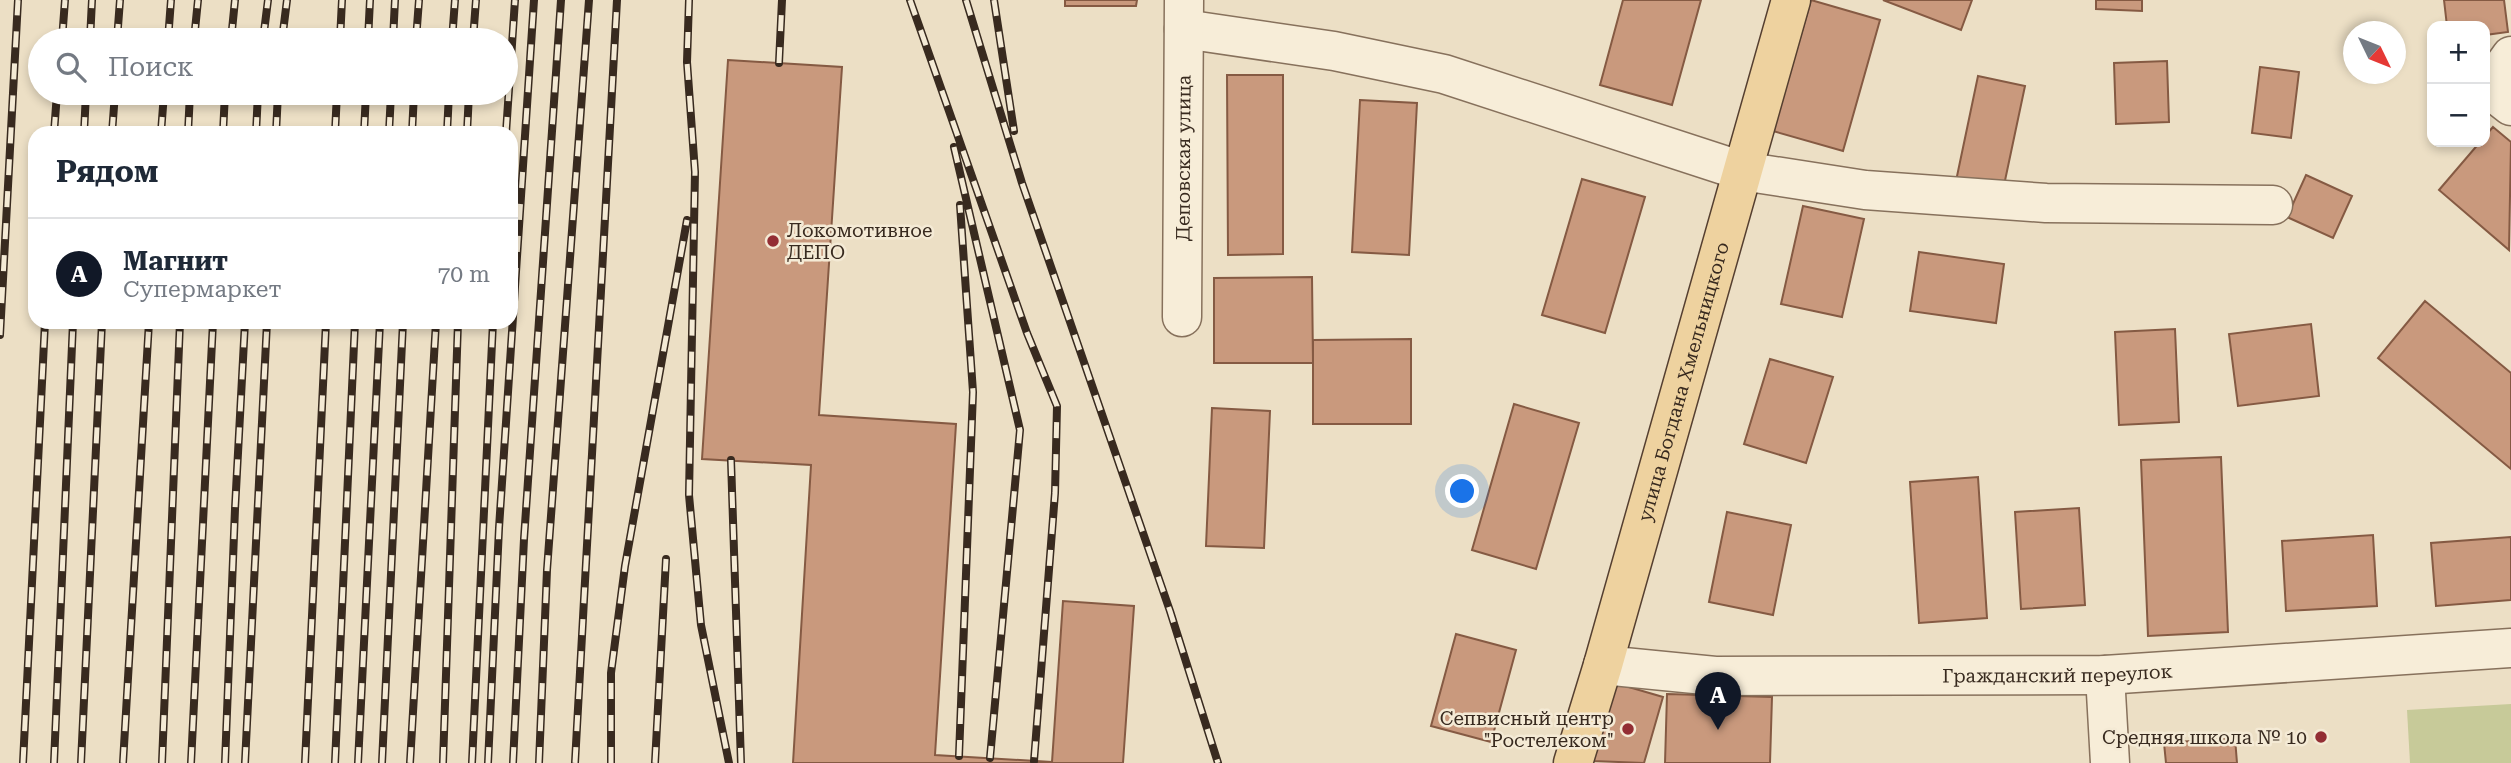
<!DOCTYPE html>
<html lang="ru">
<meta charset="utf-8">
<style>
:root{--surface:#fff;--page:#f6f6f7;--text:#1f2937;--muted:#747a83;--line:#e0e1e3;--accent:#111827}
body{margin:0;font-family:"Roboto Serif",serif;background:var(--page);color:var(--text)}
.controls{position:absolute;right:21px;top:21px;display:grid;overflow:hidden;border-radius:14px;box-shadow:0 4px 10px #0003}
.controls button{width:63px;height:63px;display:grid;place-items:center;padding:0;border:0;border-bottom:2px solid var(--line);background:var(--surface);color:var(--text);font:35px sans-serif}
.compass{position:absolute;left:2343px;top:21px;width:63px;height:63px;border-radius:50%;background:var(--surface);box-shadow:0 4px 10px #0003;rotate:133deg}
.you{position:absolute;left:1463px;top:492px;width:24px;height:24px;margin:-18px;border:5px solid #fff;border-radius:50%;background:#1a73e8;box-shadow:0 0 0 10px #1a73e833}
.badge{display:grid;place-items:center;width:46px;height:46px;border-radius:50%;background:var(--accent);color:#fff;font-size:23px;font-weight:700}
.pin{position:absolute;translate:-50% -58px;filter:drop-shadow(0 2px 4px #0008)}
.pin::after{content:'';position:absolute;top:37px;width:24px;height:21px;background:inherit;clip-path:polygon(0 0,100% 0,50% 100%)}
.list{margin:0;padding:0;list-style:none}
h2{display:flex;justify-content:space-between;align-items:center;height:91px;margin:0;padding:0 28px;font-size:30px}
h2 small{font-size:23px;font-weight:400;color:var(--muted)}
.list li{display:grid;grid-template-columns:46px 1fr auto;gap:21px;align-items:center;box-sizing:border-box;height:112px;padding:0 28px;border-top:2px solid var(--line)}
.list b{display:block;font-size:26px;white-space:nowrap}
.list p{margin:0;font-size:23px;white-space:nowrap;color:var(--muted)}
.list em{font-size:23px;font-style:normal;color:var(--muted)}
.icon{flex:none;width:38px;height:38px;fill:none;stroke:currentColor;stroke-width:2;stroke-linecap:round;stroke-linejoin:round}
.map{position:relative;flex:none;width:2511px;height:763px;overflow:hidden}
.search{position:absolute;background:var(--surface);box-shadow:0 4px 10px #0003;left:28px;top:28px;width:490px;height:77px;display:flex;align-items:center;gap:18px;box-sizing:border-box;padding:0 24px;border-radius:38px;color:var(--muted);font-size:26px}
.panel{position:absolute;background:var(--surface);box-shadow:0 4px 10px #0003;left:28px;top:126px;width:490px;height:203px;border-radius:21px}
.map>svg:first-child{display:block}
</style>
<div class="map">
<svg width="2511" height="763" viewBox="0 0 2511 763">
<rect width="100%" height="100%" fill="#ecdfc5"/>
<path fill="#c7ca99" d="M2511 704V763H2410L2407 710Z"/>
<path fill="#c9997d" stroke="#855a43" stroke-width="2" d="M1065 0H1137L1136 6H1065Z
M1623 0H1701L1672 105 1600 85Z
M1811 0 1880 20 1843 151 1773 131Z
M1883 0H1972L1961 30Z
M2096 0H2142V11L2096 9Z
M2444 0H2504L2508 32 2485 35V26H2447Z
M728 60 842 67 819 415 956 424 935 755 1052 762 1063 601 1134 606 1123 763H793L811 465 702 459Z
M2167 61 2169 122 2116 124 2114 63Z
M2260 67 2299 72 2291 138 2252 133Z
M1227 75H1283V254L1228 255Z
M1978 76 2025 86 2003 190 1956 181Z
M1360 100 1417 103 1409 255 1352 252Z
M2493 127 2511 142 2509 250 2439 190 2480 142H2485V136Z
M2306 175 2352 196 2333 238 2287 217Z
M1582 179 1645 197 1605 333 1542 315Z
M1803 206 1864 219 1842 317 1781 304Z
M1919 252 2004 264 1996 323 1910 311Z
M1312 277 1313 363H1214V278Z
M2425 301 2511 373V469L2378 358Z
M2311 324 2319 396 2238 406 2229 334Z
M2175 329 2179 422 2119 425 2115 332Z
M1411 339V424H1313V340Z
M1770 359 1833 377 1806 463 1744 444Z
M1514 404 1579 423 1536 569 1472 550Z
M1212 408 1270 411 1264 548 1206 546Z
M2221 457 2228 632 2148 636 2141 460Z
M1978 477 1987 618 1919 623 1910 482Z
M2079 508 2085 605 2021 609 2015 512Z
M1727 512 1791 525 1773 615 1709 602Z
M2373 535 2377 606 2286 611 2282 541Z
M2511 537V600L2436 606 2431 543Z
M1456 634 1516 650 1491 742 1431 726Z
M1615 683 1663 697 1644 763 1593 761Z
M1667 694 1772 697 1770 763H1665Z
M2235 738 2237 763H2166L2164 743Z"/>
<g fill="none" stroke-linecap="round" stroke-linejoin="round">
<defs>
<g id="minor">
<path d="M1184 29 1334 51 1444 74 1742 171 1865 190 2046 203 2273 205"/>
<path d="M2511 56 2488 88 2511 106"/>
<path id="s1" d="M1182 317 1184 0"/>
<path id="s2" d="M1603 665 1715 676 2105 675 2511 648"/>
<path d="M2105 675 2110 763"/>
</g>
<g id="primary">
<path id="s3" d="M1573 763 1603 665 1791 0"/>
</g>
</defs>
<use href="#minor" stroke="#87715c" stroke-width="41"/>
<use href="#primary" stroke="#553f30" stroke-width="41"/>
<use href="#minor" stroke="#f7edd8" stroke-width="38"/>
<use href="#primary" stroke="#eed29f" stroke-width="38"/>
<defs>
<path id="rail" d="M689 0 687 62 695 172 689 495 701 625 729 763
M910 0 1027 333 1057 406 1055 493 1034 761
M966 0 1022 183 1170 611 1218 763
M994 0 1014 131
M62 40 65 0
M90 40 92 0
M117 40 120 0
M168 40 171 0
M194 40 198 0
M231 40 235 0
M263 40 268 0
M282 40 287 0
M340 40 342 0
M368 40 370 0
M393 40 395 0
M416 40 419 0
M452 40 455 0
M473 40 476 0
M779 63 782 0
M54 133 57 93
M84 133 86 93
M112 133 115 93
M161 133 164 93
M188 133 190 93
M223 133 225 93
M256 133 258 93
M276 133 278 93
M335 133 337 93
M364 133 366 93
M389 133 391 93
M412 133 414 93
M447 133 449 93
M467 133 469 93
M506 133 515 0
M954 147 1020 430 990 758
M0 335 18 0
M731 460 741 763
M959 756 973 392 960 205
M23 763 45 322
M54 763 73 322
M81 763 102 322
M123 763 149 322
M162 763 180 322
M191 763 213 322
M225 763 235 509 245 322
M245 763 267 322
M305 763 326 322
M335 763 355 322
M358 763 380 322
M382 763 403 322
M410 763 436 322
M443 763 458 322
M472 763 493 322
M488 763 499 528 534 0
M513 763 524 539 561 0
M539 763 547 570 589 0
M575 763 617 0
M611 763V673L625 566 687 220
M655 763 666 559"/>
</defs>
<use href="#rail" stroke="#382a1f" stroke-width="8"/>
<use href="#rail" stroke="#f4ead5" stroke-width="5" stroke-dasharray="16" stroke-linecap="butt"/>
</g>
<g fill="#932e34" stroke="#f4ead5" stroke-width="2.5">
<circle cx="773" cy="241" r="7"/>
<circle cx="1628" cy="729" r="7"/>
<circle cx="2321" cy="737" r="7"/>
</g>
<g text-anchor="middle" stroke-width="5" stroke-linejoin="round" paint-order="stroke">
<g font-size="19" fill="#382a1f" stroke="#f4ead5">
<text dy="7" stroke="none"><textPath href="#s1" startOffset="159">Деповская улица</textPath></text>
<text dy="7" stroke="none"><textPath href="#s3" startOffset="397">улица Богдана Хмельницкого</textPath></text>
<text dy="7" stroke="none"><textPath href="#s2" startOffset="455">Гражданский переулок</textPath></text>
</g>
<g font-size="19" fill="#382a1f" stroke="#f4ead5" text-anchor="end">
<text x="787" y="237" text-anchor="start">Локомотивное<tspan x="787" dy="22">ДЕПО</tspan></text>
<text x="1614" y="725">Сепвисный центр<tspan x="1614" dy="22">"Ростелеком"</tspan></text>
<text x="2307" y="744">Средняя школа № 10</text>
</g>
</g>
</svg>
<div class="controls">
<button>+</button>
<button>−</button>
</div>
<svg class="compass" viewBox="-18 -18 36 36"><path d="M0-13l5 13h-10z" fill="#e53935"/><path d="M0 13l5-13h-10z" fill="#747a83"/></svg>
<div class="you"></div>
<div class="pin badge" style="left:1718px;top:730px">A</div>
<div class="search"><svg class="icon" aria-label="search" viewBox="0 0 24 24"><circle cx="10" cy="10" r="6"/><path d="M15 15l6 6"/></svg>Поиск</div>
<section class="panel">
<h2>Рядом<small></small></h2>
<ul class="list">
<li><span class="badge">A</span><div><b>Магнит</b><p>Супермаркет</p></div><em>70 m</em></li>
</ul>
</section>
</div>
